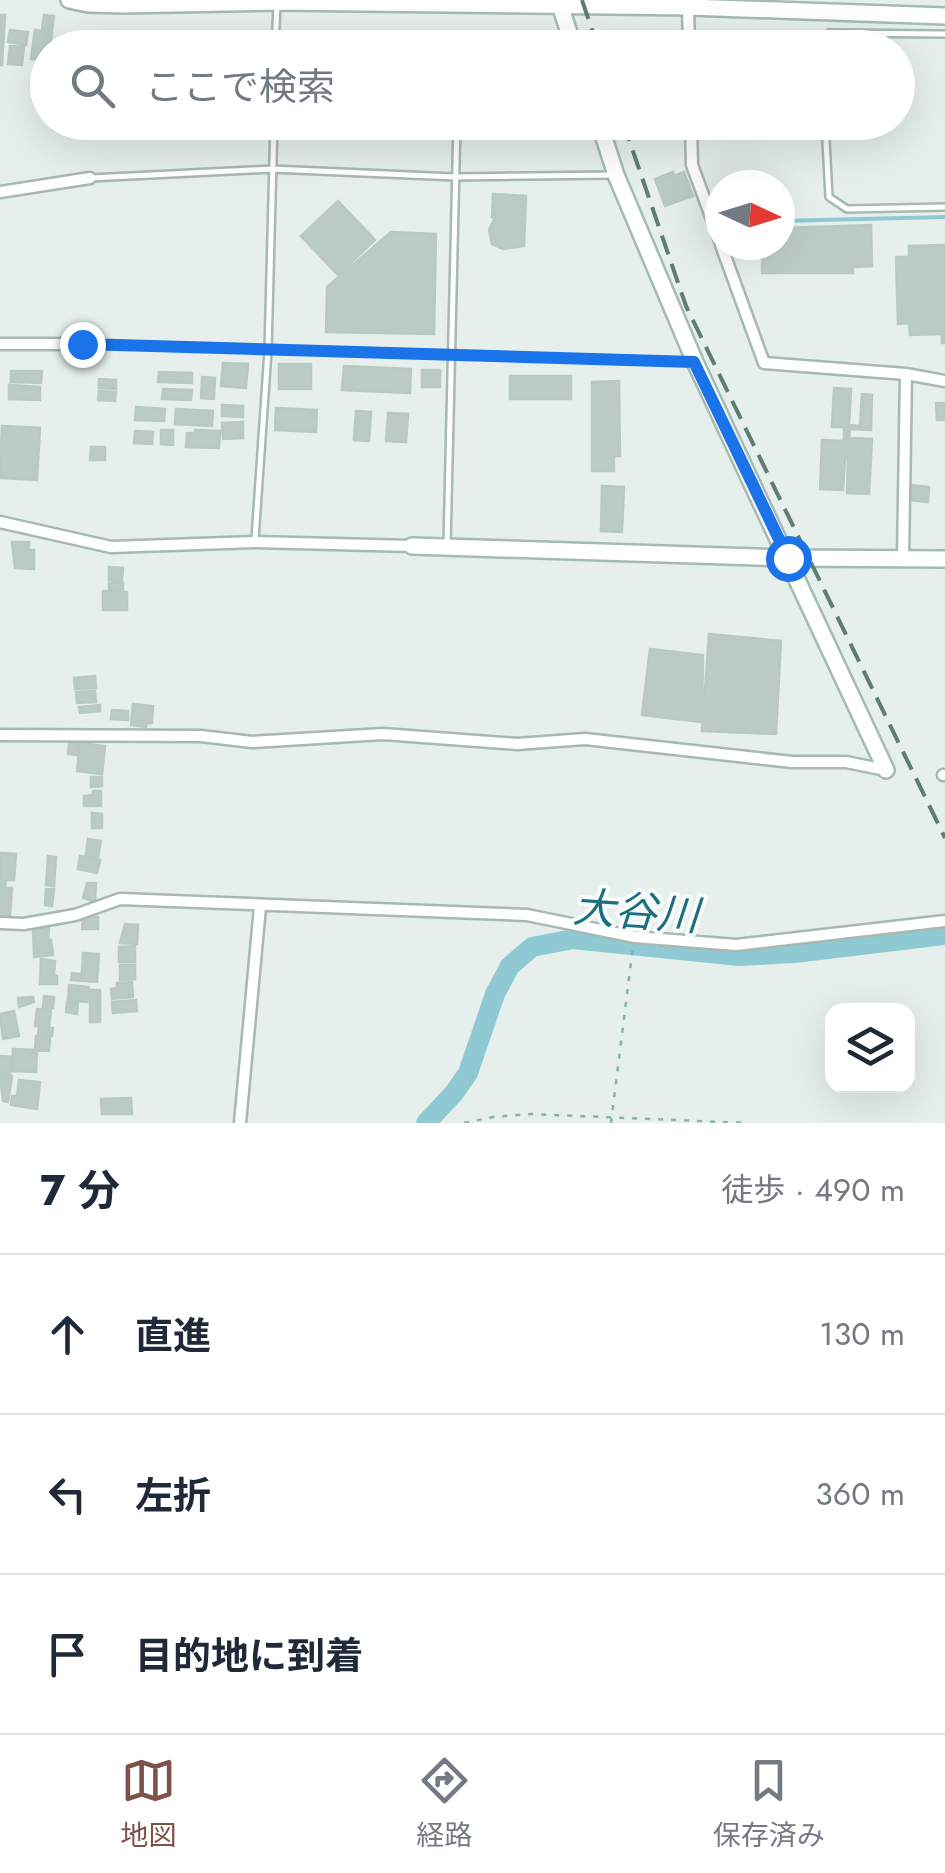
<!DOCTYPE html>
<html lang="ja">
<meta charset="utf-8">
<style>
:root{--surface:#fff;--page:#f6f6f7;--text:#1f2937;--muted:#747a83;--line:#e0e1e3;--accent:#7f5249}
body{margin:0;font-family:Jost,"Noto Sans JP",sans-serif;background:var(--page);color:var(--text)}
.controls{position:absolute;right:30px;bottom:30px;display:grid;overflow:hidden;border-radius:20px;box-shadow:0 10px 40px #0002}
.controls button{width:90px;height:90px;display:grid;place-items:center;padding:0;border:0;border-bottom:2px solid var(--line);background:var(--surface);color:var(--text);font:50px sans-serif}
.compass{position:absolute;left:705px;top:170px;width:90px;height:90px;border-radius:50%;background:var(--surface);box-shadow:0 10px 40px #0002;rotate:94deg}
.stop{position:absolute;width:30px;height:30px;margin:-22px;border:8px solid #1a73e8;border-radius:50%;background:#fff}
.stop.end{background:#1a73e8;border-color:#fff;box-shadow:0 2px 10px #0008}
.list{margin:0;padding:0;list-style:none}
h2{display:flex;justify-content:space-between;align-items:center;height:130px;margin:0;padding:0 40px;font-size:42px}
h2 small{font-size:32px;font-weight:400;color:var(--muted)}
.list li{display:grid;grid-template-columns:65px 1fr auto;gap:30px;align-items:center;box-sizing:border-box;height:160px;padding:0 40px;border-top:2px solid var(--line)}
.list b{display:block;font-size:38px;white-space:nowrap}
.list em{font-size:32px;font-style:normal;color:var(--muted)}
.icon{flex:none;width:55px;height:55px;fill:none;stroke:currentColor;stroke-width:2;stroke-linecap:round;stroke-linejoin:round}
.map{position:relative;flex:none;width:945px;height:1123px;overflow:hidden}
.search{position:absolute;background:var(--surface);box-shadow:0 10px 40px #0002;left:30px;right:30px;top:30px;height:110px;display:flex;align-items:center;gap:25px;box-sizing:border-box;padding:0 35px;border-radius:55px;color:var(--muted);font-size:38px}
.sheet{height:610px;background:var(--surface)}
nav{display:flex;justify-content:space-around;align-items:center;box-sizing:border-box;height:140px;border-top:2px solid var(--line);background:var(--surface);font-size:28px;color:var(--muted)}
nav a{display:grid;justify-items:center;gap:5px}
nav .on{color:var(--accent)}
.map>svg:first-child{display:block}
</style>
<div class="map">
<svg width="945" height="1123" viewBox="0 0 945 1123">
<rect width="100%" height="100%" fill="#e6efeb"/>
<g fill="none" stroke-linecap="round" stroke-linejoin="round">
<path stroke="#8ec9d4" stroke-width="4" d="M780 221 945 217"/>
<path stroke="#8ec9d4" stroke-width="20" d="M426 1123 454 1093 468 1073 495 994 510 966 532 947 573 939 739 956 794 953 945 935"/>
</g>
<path fill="#bbcac4" stroke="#b8c9c2" stroke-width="2.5" d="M0 15H5L2 65H0Z
M44 15 54 16 52 31 42 29Z
M10 30 28 32 26 45 8 42Z
M35 30 52 33 48 61 31 59Z
M657 42H678V48H657Z
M10 46 24 47 22 65 8 64Z
M673 172 674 176 684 172 693 196 665 206 655 179Z
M493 194 526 196 524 246 503 249 492 244 489 230 495 218 492 217Z
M338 201 375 240 338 275 301 236Z
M871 225 872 266 853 267V273H762V245H780V228Z
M391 232 436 234 434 334 326 332 327 287Z
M945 245V343H942V334L910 335 909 323 898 324 896 257H909V246Z
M223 363 248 364 246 388 221 386Z
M279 364H311V389H279Z
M344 366 411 369 410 393 342 390Z
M422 370H440V387H422Z
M11 371H42L41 383 11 382Z
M159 372 192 373V383L158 382Z
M510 376H571V399H510Z
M202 377 215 378 214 399 201 398Z
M99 379 116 380V389L99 388Z
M619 381 620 456H614V471H592V382Z
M9 385 40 387V400L9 399Z
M834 388 851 389 849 425 860 426 862 394 872 395 871 430 850 429 849 438 872 439 869 494 847 493 848 459H845L843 490 820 489 822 440 844 441V427H832Z
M163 389 192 390 191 400 162 399Z
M99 391 116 392 115 401 98 400Z
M936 403H945V420H937Z
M222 405 243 406V417L222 416Z
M136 407 165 409 164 421 135 420Z
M276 408 317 410 316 432 275 430Z
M176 409 213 411 212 426 175 424Z
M356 411 371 412 369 441 354 440Z
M388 413 408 414 406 442 386 441Z
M243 422V438L223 439 222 423Z
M2 426 40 428 37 480 0 478Z
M161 430H173V445L161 444Z
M195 430 220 431 219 448 186 447 187 433H195Z
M135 431 153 432 152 444 134 443Z
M91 447H105V460H90Z
M911 485 929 487 928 502 909 500Z
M602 486 624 487 622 532 601 531Z
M12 542H29V550H34V569L15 568Z
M109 567 123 568 122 581 109 580Z
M109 583H123V590H109Z
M103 591 127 592V610H103Z
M709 634 781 641 776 734 702 731Z
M650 649 703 655 702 722 642 715Z
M95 676 96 688 75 689 74 678Z
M95 691 96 702 77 703 76 692Z
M133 704 153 706 152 723H147L146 727 131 725Z
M100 705V711L80 713 79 707Z
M112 710 128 711V720L111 719Z
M69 743H78L77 755 68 754Z
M80 743 105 746 102 774 77 771Z
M91 777H102V786L91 787Z
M93 791H101V806H84V796L93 795Z
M92 813 102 814V828H92Z
M88 839 101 841 98 857 86 855Z
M1 853 16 854 14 880H6L5 888H12L10 917 0 916Z
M48 856 56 857 54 886 46 885Z
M80 856 100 860 97 873 78 869Z
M87 883H96L95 902 83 898Z
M46 889H54L52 906 45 905Z
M83 917H98V929H82Z
M125 924 138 925 137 944 120 943Z
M49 926 48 940H51L53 955 34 957 33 928Z
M135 946V962H119V947Z
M83 953 99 954 97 982 71 980 72 973 82 974Z
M41 959 55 961 54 975 57 976V984H40Z
M120 965H135V979L120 980Z
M132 982 133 997 112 999 111 989 117 988V983Z
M69 985 89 987 87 1002 68 1000Z
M90 990H100V1022H90Z
M44 996 54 997 53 1008 43 1007Z
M33 997 34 1002 19 1007 18 998Z
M136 1000 137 1011 113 1013 112 1002Z
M67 1002 78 1003 77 1014 66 1012Z
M37 1009 51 1010 49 1027 35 1026Z
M14 1011 19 1036 3 1039 0 1014Z
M39 1027 53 1028 52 1036H38Z
M36 1036 50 1037 49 1051 35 1050Z
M13 1049 37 1050 36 1072 12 1071Z
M0 1056 11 1057 10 1074H0Z
M0 1075 12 1076 8 1102 3 1101Z
M19 1080 40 1082 37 1109 11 1105 12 1096H17Z
M131 1098 132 1114H102L101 1099Z"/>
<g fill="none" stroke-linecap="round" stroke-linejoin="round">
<defs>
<path id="lane" d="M275 48 277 5
M460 48V37
M823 48 829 33 945 34
M825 122 829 197 847 209 945 207
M90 178 272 169 455 177 612 175
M83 344 692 362
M255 539 268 351 274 122
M447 545 457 122"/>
<path id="street" d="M688 7 689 48
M691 122 692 165 720 241
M0 192 90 178
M721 245 764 363 906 374 945 381
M0 344H82
M0 522 111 547 255 542 412 546
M903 558 906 374
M0 735 201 736 252 742 383 734 517 744 585 739 792 762H846L886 770
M943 775H945
M0 923 24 924 75 915 120 899 527 915 635 937 736 945 945 921
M240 1123 260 907"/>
<path id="secondary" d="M69 0 88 4 122 5 277 2 688 7 945 16
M560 5 574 48
M599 122 616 175 695 362 886 770
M412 546 788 558 945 559"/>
</defs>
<use href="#lane" stroke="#a8b8b2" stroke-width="10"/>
<use href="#street" stroke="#a8b8b2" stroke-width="15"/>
<use href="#secondary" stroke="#a4bbb3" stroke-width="20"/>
<path stroke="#86b3a5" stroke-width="2.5" stroke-dasharray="5 8" stroke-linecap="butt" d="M464 1123 493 1117 531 1114 747 1123
M611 1123 633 946"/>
<use href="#lane" stroke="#fff" stroke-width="5"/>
<use href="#street" stroke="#fff" stroke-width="10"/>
<use href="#secondary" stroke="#fff" stroke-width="15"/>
<path stroke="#5f7d75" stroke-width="4" stroke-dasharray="20 10" stroke-linecap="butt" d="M582 0 598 48
M623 122 686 306 945 838"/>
</g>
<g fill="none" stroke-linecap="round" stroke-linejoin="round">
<path stroke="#1a73e8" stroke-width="12" d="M82 344 694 362 788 558"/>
</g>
<g text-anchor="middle" stroke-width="8" stroke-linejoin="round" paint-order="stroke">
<g font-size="42" font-style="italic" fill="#1c6f80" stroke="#f7fbf9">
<text transform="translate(636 911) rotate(4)" y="15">大谷川</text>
</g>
</g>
</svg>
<div class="controls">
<button><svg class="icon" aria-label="layers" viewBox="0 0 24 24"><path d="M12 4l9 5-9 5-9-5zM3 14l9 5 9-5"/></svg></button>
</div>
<svg class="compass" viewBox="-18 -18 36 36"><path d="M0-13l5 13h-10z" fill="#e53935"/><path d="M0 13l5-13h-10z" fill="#747a83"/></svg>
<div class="stop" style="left:788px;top:558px"></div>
<div class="stop end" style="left:82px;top:344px"></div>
<div class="search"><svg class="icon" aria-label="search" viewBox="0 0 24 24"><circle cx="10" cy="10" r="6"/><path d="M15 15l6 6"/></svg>ここで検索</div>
</div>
<section class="sheet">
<h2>7 分<small>徒歩 · 490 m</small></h2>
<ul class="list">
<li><svg class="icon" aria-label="ahead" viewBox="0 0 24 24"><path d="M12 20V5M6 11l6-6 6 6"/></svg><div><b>直進</b></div><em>130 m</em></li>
<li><svg class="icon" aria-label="left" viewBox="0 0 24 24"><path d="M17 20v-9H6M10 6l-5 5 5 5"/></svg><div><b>左折</b></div><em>360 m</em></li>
<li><svg class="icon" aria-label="arrive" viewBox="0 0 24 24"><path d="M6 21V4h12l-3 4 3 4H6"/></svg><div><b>目的地に到着</b></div></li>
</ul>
</section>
<nav>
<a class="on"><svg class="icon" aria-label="map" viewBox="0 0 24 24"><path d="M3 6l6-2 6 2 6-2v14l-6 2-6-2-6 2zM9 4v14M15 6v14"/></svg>地図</a>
<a><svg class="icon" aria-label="directions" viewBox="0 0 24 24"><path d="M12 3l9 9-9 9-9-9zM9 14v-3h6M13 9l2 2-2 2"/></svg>経路</a>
<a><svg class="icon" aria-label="saved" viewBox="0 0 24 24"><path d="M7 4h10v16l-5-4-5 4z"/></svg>保存済み</a>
</nav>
